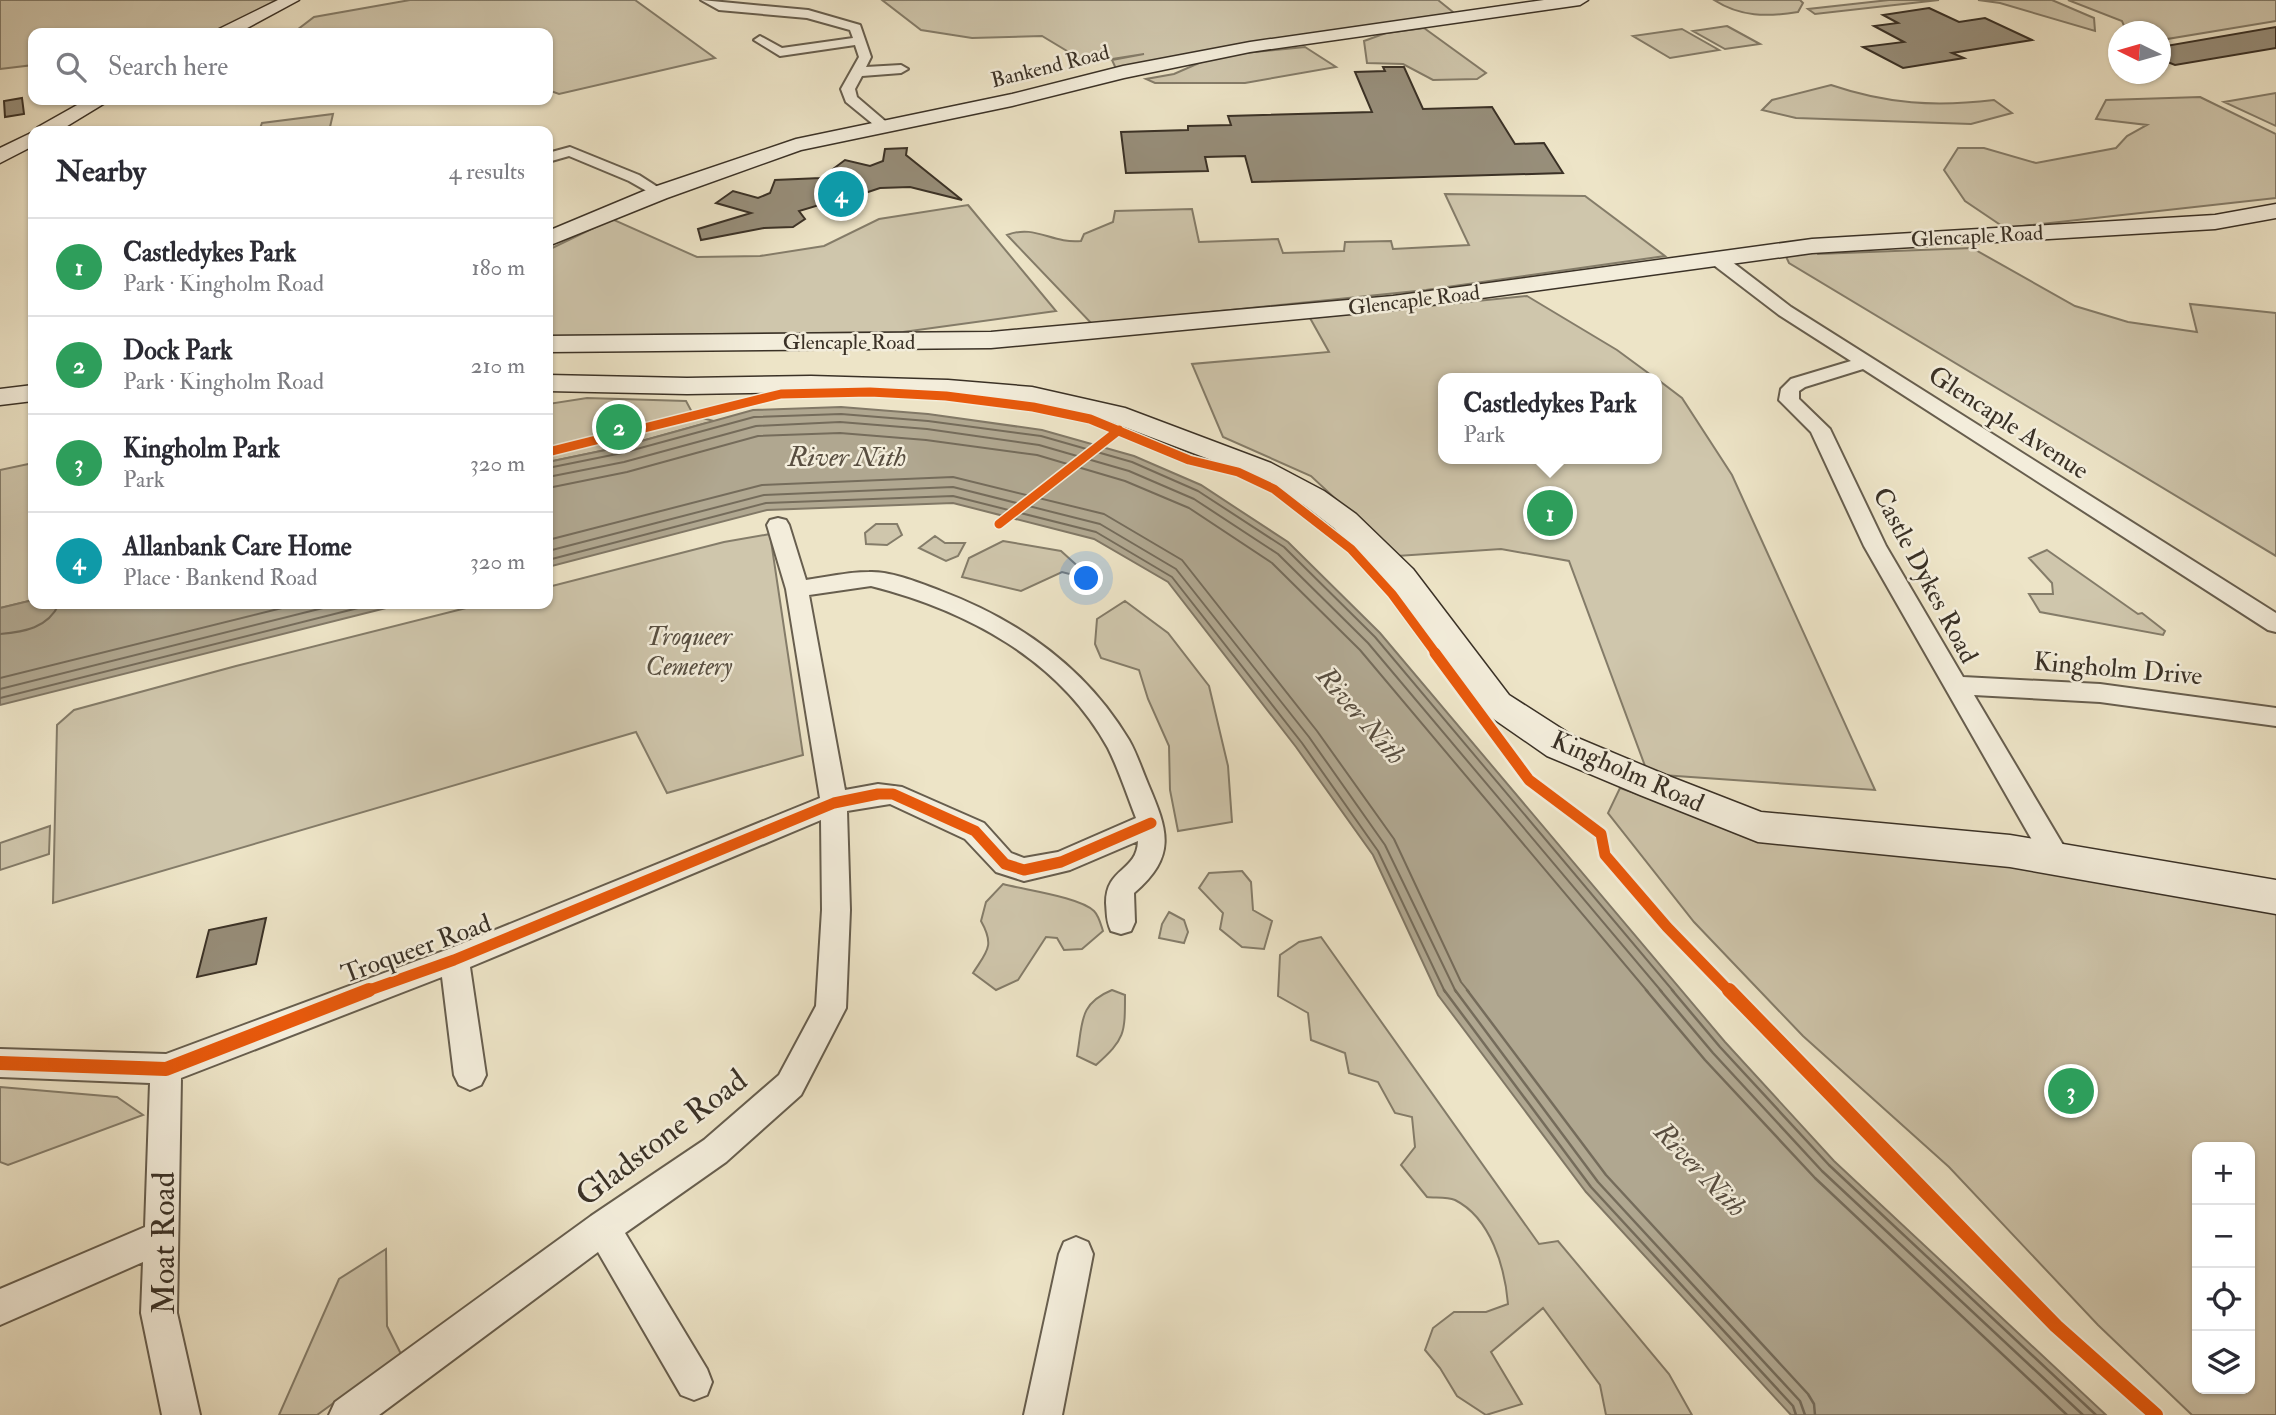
<!DOCTYPE html>
<meta charset="utf-8">
<style>
:root{--surface:#fff;--page:#f2f2f3;--text:#2b2b33;--muted:#7c7c81;--line:#e1e1e2;--accent:#0b8043}
body{margin:0;font-family:"IM FELL Double Pica",serif;background:var(--page);color:var(--text)}
.controls{position:absolute;right:21px;bottom:21px;display:grid;overflow:hidden;border-radius:14px;box-shadow:0 2px 5px #0004}
.controls button{width:63px;height:63px;display:grid;place-items:center;padding:0;border:0;border-bottom:2px solid var(--line);background:var(--surface);color:var(--text);font:35px sans-serif}
.compass{position:absolute;left:2108px;top:21px;width:63px;height:63px;border-radius:50%;background:var(--surface);box-shadow:0 2px 5px #0004;rotate:275deg}
.you{position:absolute;left:1087px;top:579px;width:24px;height:24px;margin:-18px;border:5px solid #fff;border-radius:50%;background:#1a73e8;box-shadow:0 0 0 10px #1a73e833}
.badge{display:grid;place-items:center;width:46px;height:46px;border-radius:50%;background:var(--accent);color:#fff;font-size:23px;font-weight:700}
.pin{position:absolute;translate:-50% -50%;border:4px solid #fff;box-shadow:0 2px 7px #0006}
.popup{position:absolute;left:1438px;top:373px;width:224px;height:91px;box-sizing:border-box;display:grid;place-content:center;border-radius:14px;background:var(--surface);filter:drop-shadow(0 2px 5px #0005);font-size:23px;white-space:nowrap;color:var(--muted)}
.popup b{font-size:26px;color:var(--text)}
.popup::after{content:'';position:absolute;left:50%;top:100%;margin-left:-14px;border:14px solid transparent;border-top-color:var(--surface)}
.list{margin:0;padding:0;list-style:none}
h2{display:flex;justify-content:space-between;align-items:center;height:91px;margin:0;padding:0 28px;font-size:30px}
h2 small{font-size:23px;font-weight:400;color:var(--muted)}
.list li{display:grid;grid-template-columns:46px 1fr auto;gap:21px;align-items:center;box-sizing:border-box;height:98px;padding:0 28px;border-top:2px solid var(--line)}
.list b{display:block;font-size:26px;white-space:nowrap}
.list p{margin:0;font-size:23px;white-space:nowrap;color:var(--muted)}
.list em{font-size:23px;font-style:normal;color:var(--muted)}
.icon{flex:none;width:38px;height:38px;fill:none;stroke:currentColor;stroke-width:2;stroke-linecap:round;stroke-linejoin:round}
.map{position:relative;flex:none;width:2276px;height:1415px;overflow:hidden}
.search{position:absolute;background:var(--surface);box-shadow:0 2px 5px #0004;left:28px;top:28px;width:525px;height:77px;display:flex;align-items:center;gap:18px;box-sizing:border-box;padding:0 24px;border-radius:14px;color:var(--muted);font-size:26px}
.panel{position:absolute;background:var(--surface);box-shadow:0 2px 5px #0004;left:28px;top:126px;width:525px;height:483px;border-radius:14px}
.map>svg:first-child{display:block}
</style>
<div class="map">
<svg width="2276" height="1415" viewBox="0 0 2276 1415">
<rect width="100%" height="100%" fill="#ede4c7"/>
<filter id="stains"><feTurbulence type="fractalNoise" baseFrequency=".00286" numOctaves="4"/><feColorMatrix values="0 0 0 0 .2 0 0 0 0 .09 0 0 0 0 .02 0 0 0 .5 -.17"/></filter>
<radialGradient id="worn" r=".72"><stop offset=".6" stop-color="#630" stop-opacity="0"/><stop offset="1" stop-color="#630" stop-opacity=".3"/></radialGradient>
<path fill="#cfc6ac" stroke="#847c69" stroke-width="2" fill-rule="evenodd" d="M0 0H282L213 33H33V65L0 69Z
M410 0H635L715 58 559 94 548 90V33H293L314 17Z
M882 0H1438L1458 16 1117 71 1112 60 1144 54 1087 63 1042 36 972 38 921 30Z
M1714 0H1800L1803 3 1798 12C1767 17 1740 17 1714 0Z
M1889 0H1939L1815 14 1808 9Z
M1978 0H2052L2094 18 2095 31 2000 3Z
M2068 0H2276V21L2161 40 2160 32 2121 31 2125 28 2122 21Z
M1727 26 1760 44 1725 49 1693 31Z
M1424 28 1486 73 1477 79 1433 80 1403 64 1367 63 1364 41 1386 33Z
M1682 29 1719 50 1670 58 1633 36Z
M1305 47 1336 67 1245 83H1155L1146 79 1174 74 1215 56Z
M1831 85C1887 104 1935 107 1994 100L2012 113 1971 124 1796 118 1762 110 1772 100Z
M2276 93V126L2224 102Z
M2200 97 2276 134V198L2005 228 1965 201 1944 170 1958 148H1984L2036 163 2116 148 2127 136 2147 125 2096 119 2106 100Z
M333 114 330 127 298 131H259L262 123Z
M1445 194 1585 196 1665 256 1426 290 1092 324 1007 235C1035 224 1052 244 1081 241L1084 234 1113 222 1115 211 1192 209 1199 242 1278 239 1283 253 1344 251 1345 242 1391 241 1393 249 1469 245Z
M968 205 1056 311 903 332 548 336V250L612 219 697 257 760 256 824 246 879 219Z
M1812 246 1818 254 1972 248 2075 306 2128 322 2197 332 2190 304 2276 313V556L1789 263 1783 250Z
M1527 296 1617 350 1655 378H1443V459H1657V379L1682 398 1732 475 1875 790 1648 774 1569 561 1501 549 1397 556 1311 476 1223 437 1192 364 1329 352 1310 318Z
M587 398 686 401 694 416 714 421 620 447 548 462V404Z
M33 463V600L0 608V470Z
M876 524H897L902 535 887 545 866 544 865 533Z
M770 534 803 755 667 793 636 732 53 903 57 725 74 710 236 666 482 604H548V587L724 542Z
M935 536 945 543H965L958 556 946 561 919 548Z
M1003 541 1061 551 1093 580 1062 572 1021 591 962 577 969 558Z
M2047 550 2138 614 2142 613 2165 631 2163 635 2040 612 2029 594H2053L2052 583 2029 558Z
M1125 601 1168 633 1209 686 1228 766 1232 822 1178 831 1170 790 1169 746 1148 699 1139 670 1101 658 1095 644 1097 619Z
M1620 788 1751 833 1932 850 2276 907V1415H2192L2098 1325 1949 1167 1803 1036 1694 922 1608 813ZM2197 1147H2250V1389H2197Z
M50 826 49 854 0 870V843Z
M1242 871 1251 882 1253 910 1272 921 1264 949 1242 947 1220 929 1223 913 1199 888 1209 873Z
M1003 884C1025 890 1080 897 1094 911 1099 916 1101 925 1103 931L1082 949 1064 950 1057 938 1046 937 1018 980 996 990 973 973C987 951 995 946 981 921L986 902Z
M1169 912 1184 920 1188 932 1184 943 1159 938 1162 924Z
M1321 937 1539 1244 1558 1241 1669 1374 1692 1415H1606L1600 1385 1543 1308 1491 1352 1522 1404 1486 1415 1457 1396 1440 1368 1425 1350 1433 1328 1454 1312H1486L1508 1304C1505 1268 1491 1218 1455 1200 1447 1197 1435 1198 1427 1197L1401 1165 1415 1147 1412 1117 1395 1113 1378 1082 1349 1073 1345 1053 1311 1040 1308 1013 1278 996 1280 955 1299 942Z
M1112 990 1125 995C1125 1034 1125 1039 1096 1065L1077 1056C1083 1023 1078 1004 1112 990Z
M0 1087 117 1097 143 1115 8 1165 0 1162Z
M386 1249 387 1326 401 1354 317 1415H279L339 1279Z"/>
<path fill="#b0a790" stroke="#817866" stroke-width="2" d="M841 407 928 414 1042 430 1134 456 1201 485 1288 542 1380 633 1725 1042 1834 1161 2106 1415H1791L1586 1192 1438 995 1373 855 1296 747 1168 582 1094 539 953 503 767 510 548 567V462L620 447 753 410Z
M33 600V604H402L0 705V608Z"/>
<path fill="#ede4c7" d="M1096 441 1107 445 1009 521 999 518Z"/>
<g fill="none" stroke-linecap="round" stroke-linejoin="round">
<path stroke="#756c5b" stroke-width="2" d="M548 468 622 453 754 417 841 414 928 421 1041 436 1132 462 1198 491 1284 547 1375 637 1674 992
M548 477 624 462 756 426 840 422 927 429 1039 445 1129 471 1194 499 1278 554 1368 643 1662 992
M548 488 627 472 758 436 840 433 926 440 1037 455 1125 481 1189 508 1272 563 1360 650 1648 992
M548 540 762 485 953 477 1104 514 1182 560 1317 731 1394 839 1461 982 1469 992
M548 551 764 495 953 487 1100 524 1176 569 1309 737 1385 845 1456 992
M548 560 766 503 953 496 1096 532 1172 577 1302 743 1378 851 1445 992
M0 634C24 632 48 628 59 604
M0 678 298 604
M0 689 339 604
M0 698 374 604"/>
<path stroke="#756c5b" stroke-width="2.5" d="M1444 990 1591 1187 1793 1406 1796 1415
M1455 990 1598 1182 1800 1401 1805 1415
M1467 990 1606 1175 1808 1394 1814 1404 1815 1415
M1646 990 1705 1060 1815 1178 2067 1415
M1660 990 1713 1053 1822 1171 2083 1415
M1672 990 1720 1047 1829 1165 2096 1415"/>
</g>
<path fill="#978e7a" stroke="#3a3126" stroke-width="2" d="M1929 8 1959 22 1985 18 2032 40 1952 53 1964 58 1903 68 1863 47 1904 42 1874 26 1898 23 1883 15Z
M2276 27V48L2175 65 2160 59V47Z
M1383 67H1404L1423 109 1492 107 1515 144 1544 143 1563 173 1252 182 1245 156 1205 157 1208 171 1126 173 1121 132 1188 130V126L1231 125 1228 116 1372 112 1355 72 1385 71Z
M22 98 24 114 5 117 4 101Z
M907 148 906 155 962 200 910 187 880 188 859 195 857 200 838 207 829 202 799 211 805 219 793 227 764 228 701 240 698 229 751 213 716 203 733 191 758 198 770 193 775 180 821 178 845 160 870 166 883 161 885 149Z
M266 918 256 964 197 977 209 930Z"/>
<g fill="none" stroke-linecap="round" stroke-linejoin="round">
<defs>
<path id="street" d="M701 0 808 10 860 25 871 57 866 67 901 65 908 69 901 73 862 76 855 89 857 97 891 126 889 129H879L846 102 841 89 859 57 855 45 780 56 754 40 760 36 782 48 853 38 850 30 807 18 719 10Z
M570 147 639 175 667 193 659 198 629 181 569 156 548 162V153Z
M1717 254 1723 255 1791 307 2276 613V632L2268 630 1863 369 1805 387 1799 391V399L1830 429 1886 546 1963 677 2100 684 2276 708V726L2100 702 1974 695 2072 860 2068 868 2058 871 2048 868 1864 546 1811 432 1779 400 1781 389 1791 379 1851 361 1779 315 1711 263 1709 259Z
M778 518 786 520 789 525 806 580C826 577 848 572 869 572 891 571 920 583 941 591 1018 620 1086 668 1129 740 1137 754 1142 770 1148 784 1168 831 1177 856 1134 893L1135 922 1131 931 1121 934 1111 931C1106 921 1107 913 1106 903 1106 867 1137 872 1138 841L1070 870 1024 881 996 872 965 839 890 804 847 811 850 910 846 1008 801 1095 726 1162 625 1233 707 1369 712 1382 707 1395 694 1400 681 1395 598 1252 379 1415H329L335 1402 591 1216 704 1140 779 1075 816 1006 822 910 821 820 470 967 486 1075 481 1085 470 1090 459 1085 454 1075 442 977 181 1078 177 1313 200 1415H162L141 1313 143 1262 0 1325V1289L145 1227 150 1083 0 1077V1049L166 1054 446 950 820 798 786 589 767 525 770 520ZM871 586C966 610 1059 659 1108 748 1119 770 1127 795 1136 818L1058 852 1024 858 1011 853 984 823 902 787 878 784 845 790 809 595Z
M1076 1237 1088 1242 1093 1254 1062 1415H1024L1059 1254 1064 1242Z"/>
<path id="secondary" d="M278 0H299L238 33H216L219 29Z
M1544 0H1588L1580 5 1250 52 1124 78 1012 106 801 150 667 198 548 246V231L651 188 796 139 1012 94 1123 66 1250 42Z
M86 100H110L59 131H35L38 127Z
M33 132V146L0 163V148Z
M2276 204V218L2215 229 1812 253 1393 310 991 348 548 352V336L991 332 1393 296 1812 239 2215 215Z
M548 375 687 378 811 376 948 380 1032 387 1125 408 1271 463 1324 491 1356 514 1413 569 1509 695 1573 736 1666 775 1761 812 2010 835 2276 880V914L2010 867 1758 842 1640 795 1547 756 1485 713 1391 585 1334 528 1304 505 1251 475 1106 420 1032 403 948 396 811 392 687 394 548 391Z
M33 385V401L0 405V389Z"/>
</defs>
<use href="#street" stroke="#675e4e" stroke-width="4"/>
<use href="#secondary" stroke="#3a3126" stroke-width="3"/>
<use href="#street" fill="#f3eddb" fill-rule="evenodd"/>
<use href="#secondary" fill="#f3eddb" fill-rule="evenodd"/>
<defs>
<path id="cycleway-far2" d="M548 452 781 394 870 392 946 396 1033 407 1090 419 1189 460 1238 472 1274 489 1351 549 1392 594 1437 655
M999 524 1119 430"/>
<path id="cycleway-far1" d="M1435 653 1529 780 1601 834 1605 855 1667 927 1730 992
M364 992 454 960 834 803 878 794H893L975 831 1005 864 1024 870 1061 862 1151 823"/>
<path id="cycleway" d="M1729 990 2056 1326 2156 1415
M0 1063 166 1069 369 990"/>
</defs>
<use href="#cycleway-far2" stroke="#f3eddb" stroke-width="12"/>
<use href="#cycleway-far1" stroke="#f3eddb" stroke-width="16"/>
<use href="#cycleway" stroke="#f3eddb" stroke-width="18"/>
<use href="#cycleway-far2" stroke="#e8590c" stroke-width="9"/>
<use href="#cycleway-far1" stroke="#e8590c" stroke-width="11"/>
<use href="#cycleway" stroke="#e8590c" stroke-width="14"/>
</g>
<g text-anchor="middle" stroke-width="5" stroke-linejoin="round" paint-order="stroke">
<g font-size="21" fill="#3a3126" stroke="#f3eddb">
<text transform="translate(1050 66) rotate(-14)" y="7">Bankend Road</text>
<text transform="translate(1977 236) rotate(-3)" y="7">Glencaple Road</text>
<text transform="translate(1414 300) rotate(-7)" y="7">Glencaple Road</text>
<text x="849" y="349">Glencaple Road</text>
</g>
<g font-size="26" fill="#3a3126" stroke="#f3eddb">
<text transform="translate(2009 422) rotate(33)" y="9">Glencaple Avenue</text>
<text transform="translate(1926 575) rotate(62)" y="9">Castle Dykes Road</text>
<text transform="translate(2118 668) rotate(5)" y="9">Kingholm Drive</text>
<text transform="translate(1628 771) rotate(24)" y="9">Kingholm Road</text>
<text transform="translate(416 948) rotate(-20)" y="9">Troqueer Road</text>
</g>
<g font-size="26" font-style="italic" fill="#584f41" stroke="#f3eddb">
<text x="689" y="645">Troqueer<tspan x="689" dy="30">Cemetery</tspan></text>
</g>
<g font-size="28" font-style="italic" fill="#584e40" stroke="#f3eddb">
<text x="847" y="466">River Nith</text>
<text transform="translate(1362 715) rotate(49)" y="10">River Nith</text>
<text transform="translate(1701 1169) rotate(46)" y="10">River Nith</text>
</g>
<g font-size="32" fill="#3a3126" stroke="#f3eddb">
<text transform="translate(661 1137) rotate(-37)" y="11">Gladstone Road</text>
<text transform="translate(163 1243) rotate(-90)" y="11">Moat Road</text>
</g>
</g>
<rect width="100%" height="100%" filter="url(#stains)"/>
<rect width="100%" height="100%" fill="url(#worn)"/>
</svg>
<div class="controls">
<button>+</button>
<button>−</button>
<button><svg class="icon" aria-label="locate" viewBox="0 0 24 24"><circle cx="12" cy="12" r="6"/><path d="M12 2v4M12 18v4M2 12h4M18 12h4"/></svg></button>
<button><svg class="icon" aria-label="layers" viewBox="0 0 24 24"><path d="M12 4l9 5-9 5-9-5zM3 14l9 5 9-5"/></svg></button>
</div>
<svg class="compass" viewBox="-18 -18 36 36"><path d="M0-13l5 13h-10z" fill="#e53935"/><path d="M0 13l5-13h-10z" fill="#7c7c81"/></svg>
<div class="you"></div>
<div class="pin badge" style="left:1550px;top:513px;background:#2e9e5b">1</div>
<div class="popup"><b>Castledykes Park</b>Park</div>
<div class="pin badge" style="left:619px;top:427px;background:#2e9e5b">2</div>
<div class="pin badge" style="left:2071px;top:1091px;background:#2e9e5b">3</div>
<div class="pin badge" style="left:841px;top:194px;background:#0f9aa8">4</div>
<div class="search"><svg class="icon" aria-label="search" viewBox="0 0 24 24"><circle cx="10" cy="10" r="6"/><path d="M15 15l6 6"/></svg>Search here</div>
<section class="panel">
<h2>Nearby<small>4 results</small></h2>
<ul class="list">
<li><span class="badge" style="background:#2e9e5b">1</span><div><b>Castledykes Park</b><p>Park · Kingholm Road</p></div><em>180 m</em></li>
<li><span class="badge" style="background:#2e9e5b">2</span><div><b>Dock Park</b><p>Park · Kingholm Road</p></div><em>210 m</em></li>
<li><span class="badge" style="background:#2e9e5b">3</span><div><b>Kingholm Park</b><p>Park</p></div><em>320 m</em></li>
<li><span class="badge" style="background:#0f9aa8">4</span><div><b>Allanbank Care Home</b><p>Place · Bankend Road</p></div><em>320 m</em></li>
</ul>
</section>
</div>
